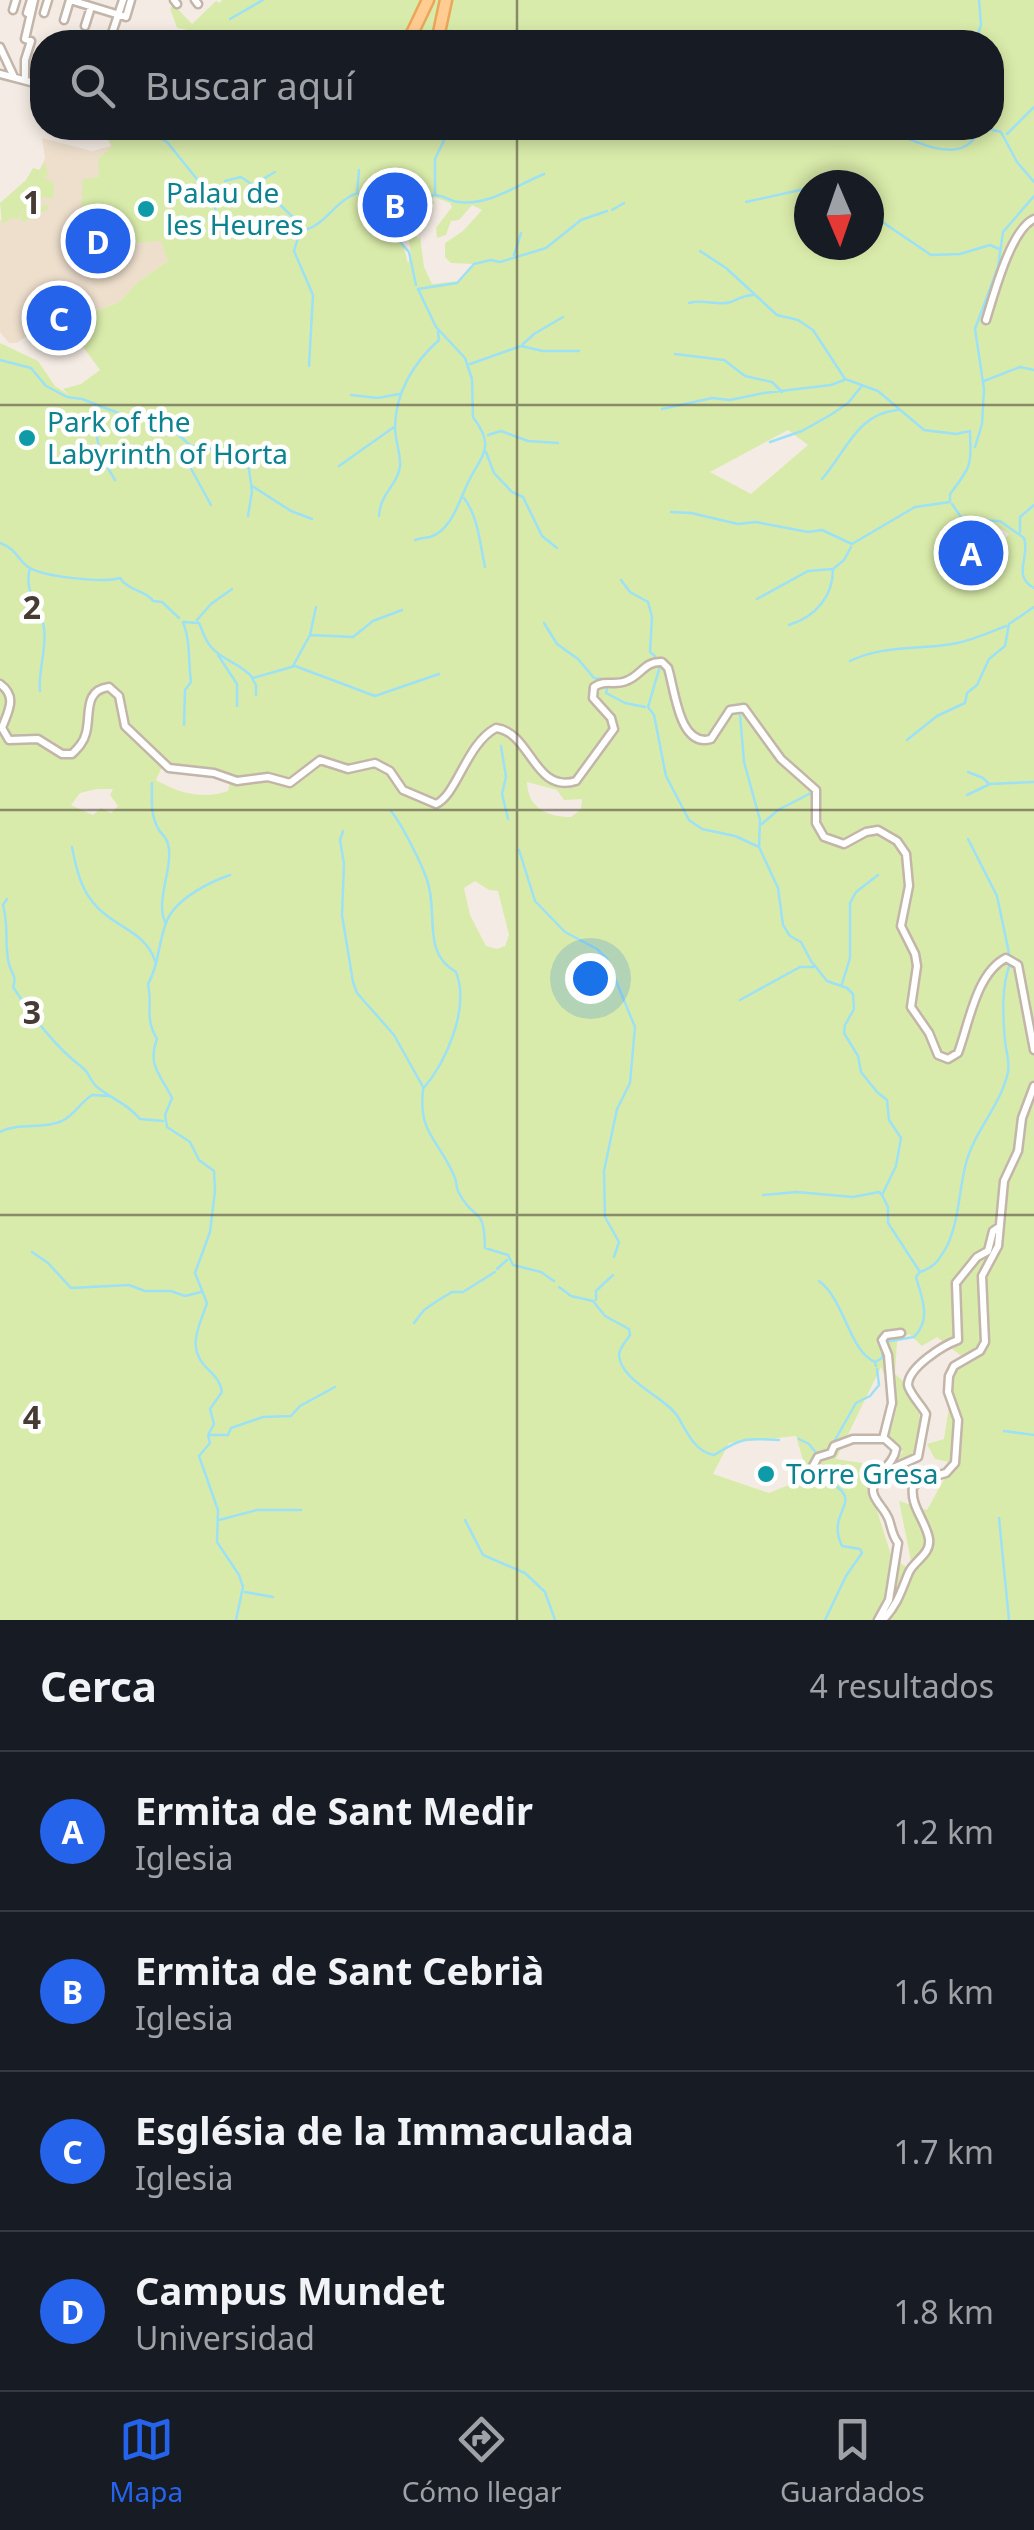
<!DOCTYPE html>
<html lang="es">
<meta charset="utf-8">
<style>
:root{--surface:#171b24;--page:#20242c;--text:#f1f3f6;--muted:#9ea1a6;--line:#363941;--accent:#2563eb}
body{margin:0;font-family:"Noto Sans",sans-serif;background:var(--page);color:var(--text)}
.compass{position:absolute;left:794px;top:170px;width:90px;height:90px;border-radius:50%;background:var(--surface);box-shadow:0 5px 15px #0003;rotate:178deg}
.you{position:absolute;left:590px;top:978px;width:35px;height:35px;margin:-25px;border:8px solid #fff;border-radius:50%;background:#1a73e8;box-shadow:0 0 0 15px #1a73e833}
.badge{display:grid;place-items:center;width:65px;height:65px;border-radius:50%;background:var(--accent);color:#fff;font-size:32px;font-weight:700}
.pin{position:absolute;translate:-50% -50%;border:5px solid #fff;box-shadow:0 2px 10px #0006}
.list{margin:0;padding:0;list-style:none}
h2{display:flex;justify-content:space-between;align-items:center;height:130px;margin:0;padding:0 40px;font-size:42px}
h2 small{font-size:32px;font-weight:400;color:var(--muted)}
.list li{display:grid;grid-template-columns:65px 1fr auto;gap:30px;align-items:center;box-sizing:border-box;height:160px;padding:0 40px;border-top:2px solid var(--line)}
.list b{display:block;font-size:38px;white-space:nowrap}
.list p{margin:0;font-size:32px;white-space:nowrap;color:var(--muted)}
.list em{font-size:32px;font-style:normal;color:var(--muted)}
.icon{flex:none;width:55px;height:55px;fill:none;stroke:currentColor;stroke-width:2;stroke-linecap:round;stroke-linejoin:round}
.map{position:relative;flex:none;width:1034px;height:1620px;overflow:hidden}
.search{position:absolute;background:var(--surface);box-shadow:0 5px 15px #0003;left:30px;right:30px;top:30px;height:110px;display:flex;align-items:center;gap:25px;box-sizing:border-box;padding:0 35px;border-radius:40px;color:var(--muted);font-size:38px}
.sheet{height:770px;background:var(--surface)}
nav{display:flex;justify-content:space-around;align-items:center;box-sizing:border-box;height:140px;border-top:2px solid var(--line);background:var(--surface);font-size:28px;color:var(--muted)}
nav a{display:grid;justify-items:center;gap:5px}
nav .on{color:var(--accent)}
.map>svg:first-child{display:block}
</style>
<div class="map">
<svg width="1034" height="1620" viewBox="0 0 1034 1620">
<rect width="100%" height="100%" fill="#f4ece4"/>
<path fill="#eedfcd" d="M103 128H182L168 261 139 281 119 302 96 311 57 339 44 323 17 343H9L0 332V221L33 184 45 158 42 138 92 151 111 146Z"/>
<path fill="#d9ebaa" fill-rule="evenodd" d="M222 0H1034V1620H0V343L38 361 55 386 69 395 63 389 81 384 100 370 81 344 76 330 96 311 119 302 139 281 168 261 161 241 110 245 107 241 94 247 80 231 83 179 99 177 98 159 112 147 103 128H182L195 140 203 132 199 128H992V42H216L217 35 177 28 170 8 174 5 192 24 216 1 220 3ZM809 185H869V245H809ZM434 197 450 203 452 207 436 228 437 238 446 235 451 221 459 220 472 205 482 210 463 231 445 243V257L451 263 474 264 458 281 432 284 424 267 420 236 418 239 413 229H407L411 254 408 264 402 239 387 226 425 204 423 211 435 203 431 200ZM788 430 808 445 751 494 710 472ZM987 520 1009 534C993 553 983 555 987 582L962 554 966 543 964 532 971 535ZM161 769 210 774 230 782 228 791C203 800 179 793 156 780ZM527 782 557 790 564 800 582 799 581 809 571 817C547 817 528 808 527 782ZM97 789H113L110 795 118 806 111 813 101 808 93 815 71 805 80 793ZM475 881 489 890 498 891 509 935 505 946 497 949 486 946 470 915 464 888ZM909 1334 922 1346 937 1337 965 1359 954 1374 944 1439 927 1444 935 1459 953 1463 927 1510 899 1501 913 1571 892 1558 862 1463 836 1459 881 1367 897 1407 889 1436 903 1452 886 1470 915 1459C925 1429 923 1396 895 1374L897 1342ZM796 1436 808 1477 769 1493 713 1474 729 1443Z
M45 162 48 176 32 179 43 177 54 183 53 199 43 197 37 204 38 210 46 204 50 208 24 222 20 219 24 207 18 219 12 218 2 224 0 203 26 180 33 168 40 170Z"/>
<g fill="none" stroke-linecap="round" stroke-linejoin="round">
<path stroke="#9ce1f5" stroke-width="2.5" d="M230 19 263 0
M627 42 632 38
M975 42 981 25 979 0
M883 128C903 136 946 160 967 145 973 141 979 133 984 128
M985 128 1001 132 1017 162 1034 182
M148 132 167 142 209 194H215L222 186
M1007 134 1034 107
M225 181 241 177 276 201 298 222
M256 183 275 172
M357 193 359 170
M434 195C444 195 449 201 458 202 489 206 517 185 544 174
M746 202 809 188
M869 205 878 219 931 255 960 254 990 245 999 249
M215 207 217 222
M612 210 624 203
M378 217 409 252 416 285
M386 224 435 194V159L450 128
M300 226 305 230C326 224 335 201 357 193L363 195 374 212
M301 228 294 251 313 295 309 366
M514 255 521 233
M689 303C703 299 718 306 731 302 740 299 742 295 753 295
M523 344 534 334 563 317
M675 354 724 360 745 376 772 382 782 392
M0 360 31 368 46 386 67 397 82 399 134 419 150 420 173 430 191 446 221 450 239 458 249 469 252 491 248 516
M470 364 521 346 543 351H579
M984 381 1020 367 1034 370
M351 395 378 398 399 394
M95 407C94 436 99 455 115 480
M662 409 712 398 730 400 764 393 831 385 844 380
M488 435 501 431 528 441 558 443
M770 442 802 431 832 414 848 403 861 387
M975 447 982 424 984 389 975 329 998 267 1003 232 1034 196
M188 448 189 465 211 505
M486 452 494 473 512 492 523 497 542 536 557 548
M245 460 271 451
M339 466 394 427
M822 479C846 452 857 413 898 410
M252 486 291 511 312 519
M464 498C478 516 480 544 485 567
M952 504 963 520 1000 521 1024 538C1031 557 1011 575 1034 588
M671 512 691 513 738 524 756 522 808 532 822 530 852 544 915 507 950 502V494C972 465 971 467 970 431L956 434 924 430 878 391 845 379 813 330 798 320 777 315 726 268 700 251
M379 516C380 493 398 485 400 466 401 454 395 440 395 428 395 393 414 362 439 340L438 332
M1020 532V517L1034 505
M415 540C420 538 425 538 430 537 451 530 458 504 466 487 479 456 498 450 473 417L472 379 465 358 436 327 418 289 457 283 474 264 491 260 500 262 546 248 581 220 607 211
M0 543C18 550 16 558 28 567 43 577 104 583 120 578 128 591 146 590 153 601L162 602 179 618
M30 568C23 592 40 604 44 628 47 649 38 670 40 691
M621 580 630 592 648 602 652 617 650 652 655 656
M757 599 808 571 832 569
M197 620 211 604 232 589
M544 623 557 644 578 659 594 678 609 680
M789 625C815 617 833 597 833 569L844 560 851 547
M310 635 316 607
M218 655 237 684V706
M850 661C883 645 916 650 952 644 971 641 988 633 1006 626
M293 666 310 635 353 637 373 621 402 610
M660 666 648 707 654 715 666 776 689 820 702 829 735 836 759 847
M252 678 256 685V695
M608 685 606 693 625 703 645 707
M740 714 744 762 760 820 759 847 778 888 783 925 790 936 801 942 811 961 827 981 847 988 853 994 854 1009 845 1025 844 1033 858 1056 861 1072 877 1092 887 1100 889 1120 901 1138 896 1166 882 1195 888 1207V1223L920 1272
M184 725 185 690 191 682C188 660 191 643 183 622L199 623C203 632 205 640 211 647 223 661 240 663 253 678L295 666 375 696 439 674
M907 740 937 716 965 703 967 693 977 685 989 659 1005 646 1009 624 1034 607
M501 746 506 777 502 794 508 819
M968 772 983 778 989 784 1034 782
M152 783C152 801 150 815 159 830 163 836 167 838 168 844 174 867 155 900 165 922
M967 795 988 785
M391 811C401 823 422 864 427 880 439 913 421 952 456 972 470 1007 447 1061 423 1089
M762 824 778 810 811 793
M343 831 340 840 344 864 342 915 353 982 357 993 394 1035 423 1087
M968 839 997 896 1009 953
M72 847C77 874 83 898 106 915 125 930 147 936 155 961
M519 850 535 901 565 932 597 949 607 959 635 1027 630 1083 617 1109 604 1171 605 1217 619 1242 614 1257
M230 875C207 883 174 900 166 923 158 944 159 965 148 984 153 1007 144 1017 157 1039 147 1066 161 1075 172 1098L165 1115 167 1127 190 1142 199 1160 214 1171 215 1191 210 1232 195 1273 207 1303C200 1325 187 1345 204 1365 213 1375 220 1379 222 1392L210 1409 214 1424 208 1435 210 1443 199 1456 218 1510 217 1542 239 1575 243 1587 236 1620
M7 899 3 905C9 925 4 945 9 964 12 975 17 976 13 987 33 1017 55 1047 83 1068 89 1073 91 1082 97 1087 112 1099 128 1104 140 1119L163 1121
M842 984 850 958V903L856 892 878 875
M740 1000 800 967H814
M423 1090C418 1135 440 1140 455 1178 457 1183 456 1189 459 1193 475 1224 484 1203 485 1248L508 1255 513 1265 541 1272 554 1281
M0 1132C19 1122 42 1130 62 1121 74 1115 81 1102 92 1095L109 1096
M763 1195 797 1192 853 1197 879 1192 882 1195
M32 1252 48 1263 71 1288 129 1285 145 1291H171L185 1296 201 1292
M497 1269 507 1260
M920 1272C935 1267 939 1260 947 1246 959 1221 959 1190 966 1163 975 1130 1001 1105 1008 1072 1010 1062 1006 1051 1005 1041 1003 1017 1001 986 1010 964
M819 1281C845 1300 849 1351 875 1362
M559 1287 571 1296 593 1301 605 1316 629 1329 630 1335C627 1340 619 1348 619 1355 620 1381 667 1398 678 1417 687 1432 695 1452 714 1455 743 1437 746 1438 779 1440
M596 1300V1291L613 1275
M414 1323 424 1310 437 1301 452 1292H463L495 1272
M876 1366 875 1362 882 1358 884 1342 914 1337C932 1319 922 1299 916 1277L919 1273
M1004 1431 1034 1435
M209 1435H228L231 1428 263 1417 291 1416 300 1406 335 1387
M799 1439 809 1444 817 1454
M831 1447 856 1403 870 1396 879 1385 877 1369
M818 1462 823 1479C871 1501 824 1509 842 1546L860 1549 862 1553 846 1576 825 1620
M999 1518 1009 1620
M219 1520 257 1510H301
M465 1520 483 1555 525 1573 545 1592 555 1620
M245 1592 273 1597"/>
<defs>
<path id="minor" d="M70 0 126 17 131 0
M174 0 177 4
M195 0 198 4
M13 10 16 0
M27 13 31 0
M44 13 48 0
M64 20 70 0
M85 26 91 7
M109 42 123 0
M0 47 14 77
M0 74 42 85
M25 77V60L31 41 25 39 34 0
M986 320C994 294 1011 229 1034 219
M0 684C18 697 8 711 2 728L9 740 38 739 62 754H72C78 748 84 742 86 733 91 715 83 690 109 687L119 696 125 726 169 768 214 773 237 781 268 777 290 783 320 760 348 769 375 763 390 771 403 790 436 804C457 795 466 744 496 728 531 732 534 794 576 781L614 729 611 718 593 698 594 687C605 679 614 686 626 681 641 676 644 661 662 662L668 668C675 690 679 748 711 739L730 710 744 708 781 759 816 790V823L824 837 844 844 866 832 878 830 897 841 906 854 909 886 901 926 915 954 917 966 911 1007 929 1033 938 1055 948 1059 958 1053C969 1024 976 973 1006 958L1018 965 1034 1050
M883 1439 892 1403 888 1355 882 1340 886 1335 901 1333
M813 1466 818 1457 831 1453 834 1446 853 1439H885L896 1449C894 1461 885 1467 878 1476 864 1497 883 1503 889 1520 892 1529 892 1535 898 1543L889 1600 878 1620
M882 1473 918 1457 926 1414C922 1406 909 1393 908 1385 908 1367 944 1345 958 1340L956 1283 977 1257 988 1251 993 1231 999 1227
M883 1620C898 1604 901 1591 909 1572 915 1560 931 1554 929 1539 926 1521 910 1506 913 1487L920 1480 946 1473 955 1463 958 1420 948 1392 949 1376 954 1366 980 1351 985 1342 982 1276 998 1246 1004 1181 1018 1151 1022 1118 1034 1086"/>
<path id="major" d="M408 42 428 0
M437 42 446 0"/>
</defs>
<use href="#minor" stroke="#c3b5a9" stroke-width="11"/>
<use href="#major" stroke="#eca65a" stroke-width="15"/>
<use href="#minor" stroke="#fff" stroke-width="6"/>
<use href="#major" stroke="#ffcc92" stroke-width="10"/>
</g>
<path fill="none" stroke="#463c34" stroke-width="2.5" stroke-opacity="0.55" d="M517 0V42M517 128V1620M0 405H1034M0 810H1034M0 1215H1034"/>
<g fill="#0f9aa8" stroke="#fff" stroke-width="4">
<circle cx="146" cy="209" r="10"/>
<circle cx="27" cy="438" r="10"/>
<circle cx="766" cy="1474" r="10"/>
</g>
<g text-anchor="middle" stroke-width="9" stroke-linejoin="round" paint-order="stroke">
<g font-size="28" fill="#0d838f" stroke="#fff" text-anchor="start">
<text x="166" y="203">Palau de<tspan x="166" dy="32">les Heures</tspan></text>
<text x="47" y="432">Park of the<tspan x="47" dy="32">Labyrinth of Horta</tspan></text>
<text x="786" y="1484">Torre Gresa</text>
</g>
</g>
<g font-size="32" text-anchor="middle" font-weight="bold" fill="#463c34" stroke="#fff" stroke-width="9" stroke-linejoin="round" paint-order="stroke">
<text x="32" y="214">1</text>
<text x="32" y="619">2</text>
<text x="32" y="1024">3</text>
<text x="32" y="1429">4</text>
</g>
</svg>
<svg class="compass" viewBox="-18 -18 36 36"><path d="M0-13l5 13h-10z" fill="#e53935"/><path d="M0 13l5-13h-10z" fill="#9ea1a6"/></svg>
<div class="you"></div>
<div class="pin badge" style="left:971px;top:553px">A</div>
<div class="pin badge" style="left:395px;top:205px">B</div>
<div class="pin badge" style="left:59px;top:318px">C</div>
<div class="pin badge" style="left:98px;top:241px">D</div>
<div class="search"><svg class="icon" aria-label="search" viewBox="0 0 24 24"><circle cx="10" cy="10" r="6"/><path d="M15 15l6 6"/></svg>Buscar aquí</div>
</div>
<section class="sheet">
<h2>Cerca<small>4 resultados</small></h2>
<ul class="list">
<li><span class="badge">A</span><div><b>Ermita de Sant Medir</b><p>Iglesia</p></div><em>1.2 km</em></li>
<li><span class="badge">B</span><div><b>Ermita de Sant Cebrià</b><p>Iglesia</p></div><em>1.6 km</em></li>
<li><span class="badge">C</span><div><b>Església de la Immaculada</b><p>Iglesia</p></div><em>1.7 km</em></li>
<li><span class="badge">D</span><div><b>Campus Mundet</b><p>Universidad</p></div><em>1.8 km</em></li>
</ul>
</section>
<nav>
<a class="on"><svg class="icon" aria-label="map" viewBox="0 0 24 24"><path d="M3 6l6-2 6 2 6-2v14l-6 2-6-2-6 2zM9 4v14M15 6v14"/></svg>Mapa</a>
<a><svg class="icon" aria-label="directions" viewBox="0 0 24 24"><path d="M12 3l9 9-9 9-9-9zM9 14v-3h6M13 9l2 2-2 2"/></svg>Cómo llegar</a>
<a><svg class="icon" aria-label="saved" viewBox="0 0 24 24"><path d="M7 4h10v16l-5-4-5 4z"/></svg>Guardados</a>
</nav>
